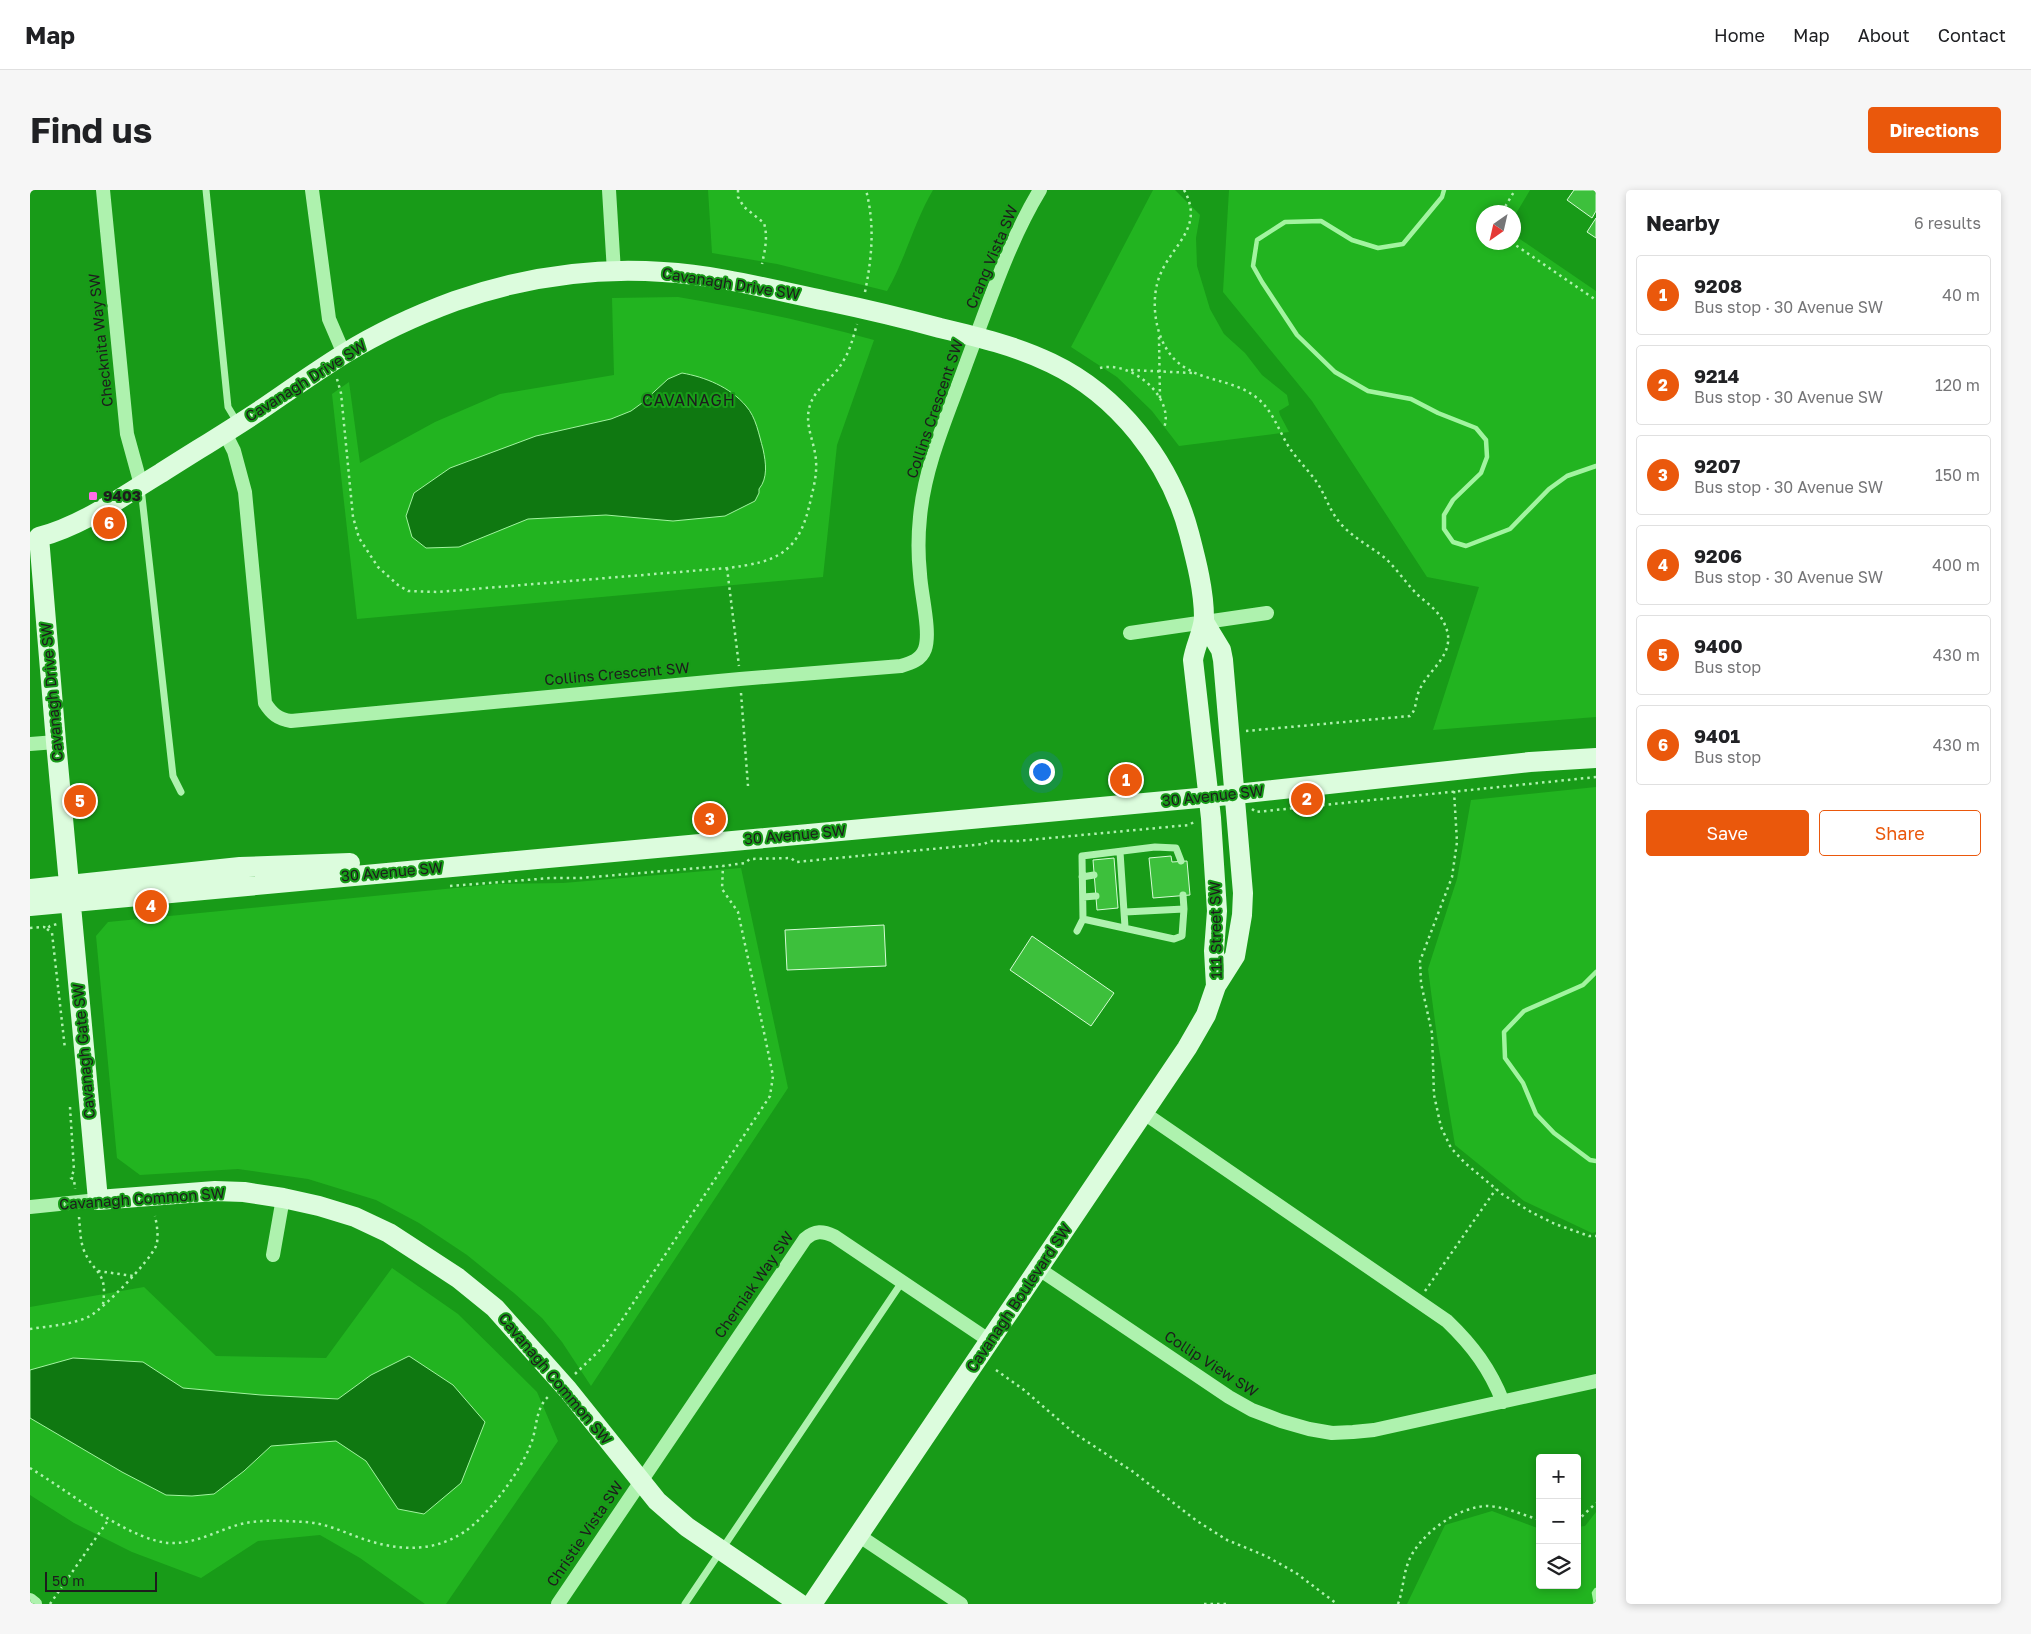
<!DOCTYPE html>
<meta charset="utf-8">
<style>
:root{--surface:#fff;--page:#f6f6f6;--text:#202124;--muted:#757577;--line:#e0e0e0;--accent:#ea580c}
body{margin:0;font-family:"Golos Text",sans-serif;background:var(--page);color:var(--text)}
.controls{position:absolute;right:15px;bottom:15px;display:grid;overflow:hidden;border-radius:5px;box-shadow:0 2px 8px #0003}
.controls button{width:45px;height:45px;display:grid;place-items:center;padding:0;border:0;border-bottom:1px solid var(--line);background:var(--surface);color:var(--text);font:25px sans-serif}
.compass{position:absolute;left:1446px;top:15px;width:45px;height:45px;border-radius:50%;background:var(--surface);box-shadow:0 2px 8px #0003;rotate:214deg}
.scale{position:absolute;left:15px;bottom:12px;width:112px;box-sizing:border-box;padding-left:5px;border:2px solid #1d1d1d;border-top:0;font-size:14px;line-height:18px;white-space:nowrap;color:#1d1d1d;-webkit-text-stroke:4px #189b18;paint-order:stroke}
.you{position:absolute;left:1011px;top:581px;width:18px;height:18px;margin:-12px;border:4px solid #fff;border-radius:50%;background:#1a73e8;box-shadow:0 0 0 8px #1a73e833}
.badge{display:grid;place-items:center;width:32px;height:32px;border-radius:50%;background:var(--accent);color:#fff;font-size:16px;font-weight:700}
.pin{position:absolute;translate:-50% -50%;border:2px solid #fff;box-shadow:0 1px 5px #0006}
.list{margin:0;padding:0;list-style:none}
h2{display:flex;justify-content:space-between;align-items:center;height:65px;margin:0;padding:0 20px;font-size:21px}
h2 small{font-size:16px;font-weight:400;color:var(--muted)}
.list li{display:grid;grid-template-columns:32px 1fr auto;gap:15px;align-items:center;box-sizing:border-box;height:80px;margin:0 10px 10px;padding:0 10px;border:1px solid var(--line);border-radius:5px}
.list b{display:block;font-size:19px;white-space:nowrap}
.list p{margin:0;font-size:16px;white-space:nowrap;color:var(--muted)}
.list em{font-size:16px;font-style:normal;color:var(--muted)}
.actions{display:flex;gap:10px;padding:15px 20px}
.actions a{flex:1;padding:11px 0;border:1px solid var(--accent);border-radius:5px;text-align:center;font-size:18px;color:var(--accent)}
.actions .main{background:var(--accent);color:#fff}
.icon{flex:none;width:28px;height:28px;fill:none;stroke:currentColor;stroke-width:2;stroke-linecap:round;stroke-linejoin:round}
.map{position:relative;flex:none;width:1566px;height:1414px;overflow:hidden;border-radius:5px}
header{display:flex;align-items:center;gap:30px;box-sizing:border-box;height:70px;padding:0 25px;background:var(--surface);border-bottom:1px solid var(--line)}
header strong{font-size:24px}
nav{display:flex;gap:28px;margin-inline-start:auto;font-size:18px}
.intro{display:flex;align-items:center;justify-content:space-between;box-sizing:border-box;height:120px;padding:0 30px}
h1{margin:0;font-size:35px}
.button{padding:12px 22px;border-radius:5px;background:var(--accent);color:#fff;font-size:18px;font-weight:700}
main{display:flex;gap:30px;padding:0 30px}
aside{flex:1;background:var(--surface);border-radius:5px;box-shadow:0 2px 8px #0003}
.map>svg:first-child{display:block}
</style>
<header>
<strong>Map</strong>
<nav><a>Home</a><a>Map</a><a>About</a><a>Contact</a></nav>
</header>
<div class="intro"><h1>Find us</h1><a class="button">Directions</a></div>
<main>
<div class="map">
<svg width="1566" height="1414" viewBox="0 0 1566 1414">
<rect width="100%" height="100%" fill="#189b18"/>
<path fill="#22b420" d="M678 0H903C884 32 876 68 857 101L747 74 682 63Z
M1123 0H1145L1170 25 1166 48 1167 76 1180 119 1194 144 1215 163 1232 185 1257 205 1259 215 1249 221 1250 225 1259 242 1149 256 1122 221 1087 187 1041 157Z
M1199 0H1500L1484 27V22H1454V52H1484V45L1566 101V527L1403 540 1449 397 1397 387 1282 211 1193 102Z
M648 107C714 118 779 132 844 150L807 255 793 387 327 429 302 204 319 192 330 273 405 232 470 204 584 185 582 108Z
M1566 597V1042L1562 1043 1494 1011 1425 955 1407 847 1398 779 1427 689 1441 610Z
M711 678 758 898 561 1196 532 1152 512 1128 484 1103 437 1065 389 1033 346 1010 278 989 208 979 110 985 87 968 66 746 78 732 466 694 533 693Z
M362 1078 428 1124 507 1202 528 1251 416 1414H395L330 1368 290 1345 228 1351 171 1388 102 1362 44 1333 0 1305V1117L114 1097 186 1166 296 1168Z
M1462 1321 1510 1339V1395H1547V1337L1555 1336 1566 1322V1414H1377L1415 1335Z"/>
<path fill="#0f7811" stroke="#a2f4a0" d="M652 183C675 187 700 197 716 216 726 227 729 245 733 259 736 273 738 288 729 299V303L725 311 695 326 643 331 576 325 498 329 429 357 396 358 382 347 376 326 384 303 420 278 506 246 581 229 601 221 612 213 638 189Z
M379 1166 423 1195 455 1232 431 1293 394 1324 368 1319 336 1271 306 1251 241 1256 214 1281 184 1304 162 1306 136 1305 92 1282 0 1228V1180L43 1168 113 1172 153 1198 231 1205 308 1209 341 1185Z"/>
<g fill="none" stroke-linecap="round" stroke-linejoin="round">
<path stroke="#a2f4a0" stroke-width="4.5" d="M1414 0 1412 7 1373 54 1348 58 1322 50 1291 31 1255 32 1227 50 1223 76 1232 92 1267 145 1305 182 1338 201 1381 209 1408 223 1446 238 1456 250 1457 267 1451 283 1423 310 1414 325V339L1423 352 1436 356 1480 339 1519 299 1537 286 1566 276
M1566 782 1553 795 1494 821 1474 842 1475 868 1493 893 1506 924 1524 943 1560 970 1566 971
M1566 1414 1564 1403 1566 1400"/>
</g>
<path fill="#3dc03c" stroke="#d6fcd5" d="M1544 0H1566V21L1562 28 1537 10Z
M1566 28V48L1557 42Z
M1141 666 1142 672 1157 671 1160 705 1123 708 1119 668Z
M1084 668 1088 718 1067 720 1063 670Z
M854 735 856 776 757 780 755 740Z
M1002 746 1084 803 1061 836 980 780Z"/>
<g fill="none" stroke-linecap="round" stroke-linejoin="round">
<path stroke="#aef2ae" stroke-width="2.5" stroke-dasharray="2.5 4" stroke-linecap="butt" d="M708 0V7L714 17 734 33C738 47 735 60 732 74
M1154 0C1175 37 1142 55 1130 85 1121 107 1124 138 1136 158 1157 194 1199 185 1227 208 1241 219 1247 236 1256 252 1264 267 1278 279 1288 294 1296 307 1300 321 1310 333 1323 348 1340 356 1355 368 1368 380 1377 395 1390 407 1400 415 1410 423 1415 435 1428 464 1398 479 1389 501 1385 510 1387 519 1380 526L1216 541
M1472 22 1485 0
M1481 52 1566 110
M835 102C842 67 845 35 836 0
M1129 147 1130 209
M1070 178C1101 170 1145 207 1134 238
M1101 180 1163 183
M307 189 311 203 323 327 329 348 348 377 368 395 378 401 408 402 697 378C748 372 770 363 781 308 784 296 787 284 786 271 785 253 775 237 779 219 783 199 803 189 812 173 820 161 823 148 827 134
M697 378 709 476
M711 503 718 596
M1424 601 1427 652 1422 687 1390 771 1391 793 1402 843 1404 905 1411 937 1421 958 1435 973 1472 1004 1501 1022 1525 1034 1559 1046H1566
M1222 619 1226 622 1566 587
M420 696 521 688H551L693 676 715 673 720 669 761 668 766 672 954 654 960 651H988L1159 635 1164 632
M0 738 14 737 17 739 20 736 27 734
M17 739 22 743 35 859
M40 917 44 980 41 988 44 989 45 999
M49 1027C50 1037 50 1048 53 1058 63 1085 78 1079 73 1114
M68 1081 103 1086
M1395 1101 1466 999
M0 1139C19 1136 42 1135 60 1126 75 1117 119 1072 126 1056 129 1048 127 1035 125 1026
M966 1180 994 1200 1044 1243 1102 1281 1167 1331 1197 1350 1236 1366 1266 1383 1307 1414
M545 1184 572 1158 592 1130 740 906 743 886 735 847 708 722 692 699 693 676
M0 1278C38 1301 86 1340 127 1351 158 1359 182 1342 211 1334 231 1329 254 1331 275 1332 293 1333 309 1340 325 1346 362 1360 399 1365 434 1342 457 1327 490 1282 500 1256 508 1239 504 1218 520 1205
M1547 1331 1566 1313
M20 1414 79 1329
M1174 1414H1198
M1368 1414C1373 1401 1373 1386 1378 1373 1388 1345 1428 1316 1458 1316 1476 1317 1493 1325 1510 1330"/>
<path stroke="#aef2ae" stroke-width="7" d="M176 0 198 217 207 232
M111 298 143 586 151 602
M1090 662 1095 737
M1151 671 1146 658 1125 657 1052 666 1053 729 1144 749 1152 746 1154 719 1153 705
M1052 687 1064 685
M1053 707 1066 706
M1095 722 1154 719
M1047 741 1053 729
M655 1414 872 1092"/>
<path stroke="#aef2ae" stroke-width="14" d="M73 0 97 244 111 295
M282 0 299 129 314 164
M579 0 584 82
M195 243 204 261 215 302 235 513C242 524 248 529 261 531L710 489 871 476C881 473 891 470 895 459 901 442 891 404 890 384 888 365 888 346 890 327 895 273 919 222 937 171 959 113 978 53 1010 0
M1100 443 1237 423
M0 554 26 552
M1114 923 1417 1131C1443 1156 1460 1179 1473 1212
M0 1017 68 1010
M243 1065 253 1008
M1009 1079 1199 1207 1222 1220 1251 1231 1279 1239 1302 1243 1323 1242 1344 1240 1566 1191
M828 1345 931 1414
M0 1410 5 1414
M528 1414 775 1049C785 1040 793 1041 804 1046L960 1151"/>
<path stroke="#dcfcdd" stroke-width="20" d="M0 699 210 677 320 673
M0 716 1179 607 1500 572 1566 568
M770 1414 657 1337 627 1311 538 1200 465 1118 428 1088 359 1043 325 1027 289 1016 253 1008 214 1002 185 1001 68 1010 26 552 9 347C54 335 91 307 131 283 164 262 197 242 229 221 257 202 285 182 314 164 348 143 387 125 425 111 491 88 563 77 633 82 688 85 743 100 797 111 835 119 873 128 910 138 948 147 986 156 1021 173 1088 205 1140 271 1159 343 1166 370 1174 400 1174 428 1173 442 1165 456 1163 470L1181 628 1187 721 1184 761 1186 796
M782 1414 1157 858 1176 825 1186 796 1205 766 1212 725 1213 703 1193 470 1191 460 1174 432"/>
</g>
<rect fill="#ff6ee9" stroke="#189b18" stroke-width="2" x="58" y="301" width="10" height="10" rx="2.5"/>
<g text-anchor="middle" stroke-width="4" stroke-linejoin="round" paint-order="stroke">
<g font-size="15" fill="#1d1d1d" stroke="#189b18">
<text transform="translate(962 67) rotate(-67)" y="5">Crang Vista SW</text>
<text transform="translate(701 94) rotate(9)" y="5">Cavanagh Drive SW</text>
<text transform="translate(71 150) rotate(-96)" y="5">Checknita Way SW</text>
<text transform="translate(276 191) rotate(-32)" y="5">Cavanagh Drive SW</text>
<text transform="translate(905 219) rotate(-71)" y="5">Collins Crescent SW</text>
<text transform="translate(587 484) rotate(-5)" y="5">Collins Crescent SW</text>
<text transform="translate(22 502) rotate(-95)" y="5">Cavanagh Drive SW</text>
<text transform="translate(1183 606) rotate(-6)" y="5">30 Avenue SW</text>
<text transform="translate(765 645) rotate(-5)" y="5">30 Avenue SW</text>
<text transform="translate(362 682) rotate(-5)" y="5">30 Avenue SW</text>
<text transform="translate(1186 740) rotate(-91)" y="5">111 Street SW</text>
<text transform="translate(54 861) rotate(-95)" y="5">Cavanagh Gate SW</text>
<text transform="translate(112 1009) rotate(-4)" y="5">Cavanagh Common SW</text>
<text transform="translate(724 1095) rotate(-55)" y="5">Cherniak Way SW</text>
<text transform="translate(989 1108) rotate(-56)" y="5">Cavanagh Boulevard SW</text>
<text transform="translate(1181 1174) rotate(33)" y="5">Collip View SW</text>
<text transform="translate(525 1189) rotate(50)" y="5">Cavanagh Common SW</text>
<text transform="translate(555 1344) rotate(-56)" y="5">Christie Vista SW</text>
</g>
<g font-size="15" font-weight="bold" fill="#1d1d1d" stroke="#189b18" text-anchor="start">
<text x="73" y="311">9403</text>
</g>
<g font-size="16" letter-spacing="1" fill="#1d1d1d" stroke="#189b18">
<text x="659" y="216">CAVANAGH</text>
</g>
</g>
</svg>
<div class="controls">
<button>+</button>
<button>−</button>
<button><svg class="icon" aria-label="layers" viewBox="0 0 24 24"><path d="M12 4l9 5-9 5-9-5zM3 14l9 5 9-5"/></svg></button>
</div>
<svg class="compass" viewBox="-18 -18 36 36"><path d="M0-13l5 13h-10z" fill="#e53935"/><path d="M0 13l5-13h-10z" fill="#757577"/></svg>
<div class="scale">50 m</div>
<div class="you"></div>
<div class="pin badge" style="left:1096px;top:590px">1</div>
<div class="pin badge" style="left:1277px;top:609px">2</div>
<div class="pin badge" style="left:680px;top:629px">3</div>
<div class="pin badge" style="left:121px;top:716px">4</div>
<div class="pin badge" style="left:50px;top:611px">5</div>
<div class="pin badge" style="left:79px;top:333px">6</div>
</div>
<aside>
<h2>Nearby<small>6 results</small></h2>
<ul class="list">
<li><span class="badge">1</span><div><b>9208</b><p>Bus stop · 30 Avenue SW</p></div><em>40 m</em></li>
<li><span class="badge">2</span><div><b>9214</b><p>Bus stop · 30 Avenue SW</p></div><em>120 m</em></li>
<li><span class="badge">3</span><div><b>9207</b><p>Bus stop · 30 Avenue SW</p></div><em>150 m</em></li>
<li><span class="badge">4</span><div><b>9206</b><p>Bus stop · 30 Avenue SW</p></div><em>400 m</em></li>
<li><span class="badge">5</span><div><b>9400</b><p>Bus stop</p></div><em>430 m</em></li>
<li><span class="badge">6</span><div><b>9401</b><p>Bus stop</p></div><em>430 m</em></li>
</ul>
<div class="actions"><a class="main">Save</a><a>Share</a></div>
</aside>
</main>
